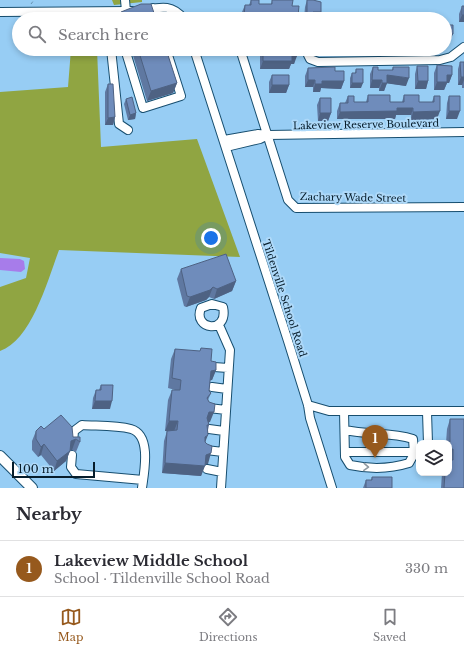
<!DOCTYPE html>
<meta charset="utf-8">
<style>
:root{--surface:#fff;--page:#f7f7f7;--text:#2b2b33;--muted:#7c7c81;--line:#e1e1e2;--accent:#96591d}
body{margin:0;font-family:"Libre Baskerville",serif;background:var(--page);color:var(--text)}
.controls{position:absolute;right:12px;bottom:12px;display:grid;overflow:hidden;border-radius:8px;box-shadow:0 2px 6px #0003}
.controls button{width:36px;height:36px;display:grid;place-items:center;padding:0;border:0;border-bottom:1px solid var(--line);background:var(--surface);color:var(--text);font:20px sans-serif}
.scale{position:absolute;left:12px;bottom:10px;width:83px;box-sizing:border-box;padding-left:4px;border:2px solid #071d2b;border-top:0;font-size:11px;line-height:14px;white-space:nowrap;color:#071d2b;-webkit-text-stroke:3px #aed9f9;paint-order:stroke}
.you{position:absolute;left:211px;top:238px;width:14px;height:14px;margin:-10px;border:3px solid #fff;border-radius:50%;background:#1a73e8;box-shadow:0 0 0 6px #1a73e833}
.badge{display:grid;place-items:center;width:26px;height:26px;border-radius:50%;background:var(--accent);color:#fff;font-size:13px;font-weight:700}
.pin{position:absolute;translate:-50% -33px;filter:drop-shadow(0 1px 2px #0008)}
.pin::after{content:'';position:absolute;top:21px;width:14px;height:12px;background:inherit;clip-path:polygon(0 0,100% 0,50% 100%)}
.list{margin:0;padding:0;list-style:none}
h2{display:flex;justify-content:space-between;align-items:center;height:52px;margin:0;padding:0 16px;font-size:17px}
h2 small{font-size:13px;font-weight:400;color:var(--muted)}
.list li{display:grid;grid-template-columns:26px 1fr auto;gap:12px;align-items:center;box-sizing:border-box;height:56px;padding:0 16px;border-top:1px solid var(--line)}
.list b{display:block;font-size:15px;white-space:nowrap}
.list p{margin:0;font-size:13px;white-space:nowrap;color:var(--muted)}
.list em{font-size:13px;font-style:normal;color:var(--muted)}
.icon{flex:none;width:22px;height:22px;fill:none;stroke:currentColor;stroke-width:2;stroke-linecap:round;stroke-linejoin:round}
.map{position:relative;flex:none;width:464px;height:488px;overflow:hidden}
.search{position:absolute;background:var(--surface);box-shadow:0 2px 6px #0003;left:12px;right:12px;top:12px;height:44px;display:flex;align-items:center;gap:10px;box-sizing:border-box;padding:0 14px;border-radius:22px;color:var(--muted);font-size:15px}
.sheet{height:108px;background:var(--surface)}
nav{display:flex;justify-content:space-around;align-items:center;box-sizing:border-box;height:56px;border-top:1px solid var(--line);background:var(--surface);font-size:11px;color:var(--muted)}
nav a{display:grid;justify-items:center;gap:2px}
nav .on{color:var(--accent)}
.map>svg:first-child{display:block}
</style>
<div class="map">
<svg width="464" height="488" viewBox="0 0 464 488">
<rect width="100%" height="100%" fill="#97cdf4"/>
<path fill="#90a542" d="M112 0H142V2L114 5Z
M71 49H97L101 147 197 139 240 257 59 250C48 279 32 340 0 351V287L26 278 30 258 0 253V92L68 87Z"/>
<path fill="#a77cea" d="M0 258 20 259 24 261 25 269 21 272 0 270Z"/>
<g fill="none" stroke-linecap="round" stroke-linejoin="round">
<defs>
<path id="minor" d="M125 0 126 11
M153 8 157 19
M144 10C161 7 172 4 184 19
M0 12 132 11
M111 49 119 124 128 130
M125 49 143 108 181 96 166 49
M194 49 288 341 308 405 310 418 332 488
M240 49 288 200 296 208 464 207
M305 49 310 59 318 62 440 60 451 57 464 47
M224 140 258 134 268 135 464 132
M226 147 260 139 268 135
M212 304 223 307C229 335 192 330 201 308Z
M219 325 230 350 221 488
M214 367 228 368
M212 387 227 389
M308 405 329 411H464
M209 408 226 410
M344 411 345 457 350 465C369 469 390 469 409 463L414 454 413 439C391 432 368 435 345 430
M427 412 428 443
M209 429 224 431
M73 443 74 431 82 425C97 426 116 425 131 429 152 435 144 473 142 488
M206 450 223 452
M345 452H414
M72 455 71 467 76 474 143 480
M207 469 222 472"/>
<path id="major" d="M0 456 32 488"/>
</defs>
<use href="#minor" stroke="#174e6f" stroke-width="10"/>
<use href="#major" stroke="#174e6f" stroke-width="12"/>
<path stroke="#6691af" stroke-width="1" stroke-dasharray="3 3" stroke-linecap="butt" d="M31 4 34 0"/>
<use href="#minor" stroke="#fff" stroke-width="8"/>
<use href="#major" stroke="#fff" stroke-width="10"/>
</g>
<path fill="#5f78a1" d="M251 0 259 4H271L272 0 292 6 298 16V19H242V12L245 5H249Z
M307 0H313L319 19H304L305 7Z
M462 6 464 22H459V14Z
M121 12 156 19H119Z
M131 49H166L177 83 173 93 147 101Z
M263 49H297L294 64H291L289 69H260V56Z
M460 62H464V88H462V85H458V69Z
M437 65 452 75 449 83H447L444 90H434V73Z
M417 66 428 81 426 89H415V74Z
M373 67 378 70H392L393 67 406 86 387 83 384 91H379V88H370V74Z
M308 68 335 71 344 81 341 89 321 88 320 92H313V87H305V76Z
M356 69 361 88H350V78L352 73H355Z
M272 75 289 85 286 93H269V82Z
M108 84 115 117 113 125H105V92Z
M368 95 390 102H402L404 95 419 102H432L434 96 437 119 411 120V115H396L395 119H337V111L340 103H345L348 96 354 102H366Z
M449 96 457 119H446L447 103Z
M320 98 331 113 328 121H318L317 105Z
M126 99 136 113 135 119 128 120 124 104Z
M181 269 236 281 232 291 214 299 209 297 206 300 186 307 184 306 177 279Z
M175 349 211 361 216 370 212 380H210L209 391 211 393 208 400 210 422H209V425L208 430 205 442 208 464H205L201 476 162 473 164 441 167 431H165L168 400 172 390H175L168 388 171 359Z
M101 385 110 409H92L93 398 96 390H99Z
M450 419 464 488H441L442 473H449V443H446L447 429Z
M36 431 73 437 80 442 76 452 72 450 70 451 66 461 54 471 41 455 38 457 32 450V441Z
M372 477 392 488H363L366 480H371Z"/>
<path fill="#4e6283" d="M313 12H321L319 19H306L307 16Z
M462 15H464V22H459Z
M244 16H298V19H243Z
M445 34H453L450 41H445Z
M292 56H297L294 64H291L289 69H260L263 61Z
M387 75 409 78 406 86 384 83Z
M447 75H452L449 83H447L444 90H434L437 82Z
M461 77H464V80L462 85H458Z
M308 80H315L313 87H305Z
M372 80H382L379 88H370Z
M322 81H344L341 89 321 88 320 92H313L315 84Z
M418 81H428L426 89H415Z
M177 83 173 93 147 101 151 91Z
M352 83H363L361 88H350Z
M382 83H387L384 91H379Z
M272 85H289L286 93H269Z
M397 108H413L411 115H396L395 119H337L340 112Z
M440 111 437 119 411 120 413 112Z
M449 111H460L457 119H446Z
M136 113 135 119 128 120 130 115Z
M320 113H331L328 121H318Z
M115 117 113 125H105L108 118Z
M236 281 232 291 214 299 217 289Z
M213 287 209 297 206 300 186 307 190 297Z
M216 370 212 380 207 381 211 371Z
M95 401H112L110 409H92Z
M209 412H214L210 422 205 423Z
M169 421H178L174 431H165Z
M208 435 204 445 205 437Z
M76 439 72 450 68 452 71 441Z
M44 444 41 455 38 457 41 447Z
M450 449H453L450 460 449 459V451Z
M70 451 66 461 54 471 57 461Z
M211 453 208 464 202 465 206 455Z
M165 463 205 466 201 476 162 473Z"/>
<path fill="#6f8cbb" stroke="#4e6283" d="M251 0H259V4H272V0H293L292 6H299L298 16H244L245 5H251Z
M307 0H313L321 2V12H313V16H307Z
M141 4H151L156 19H123L121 12Z
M462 6H464V15H462Z
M106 16H113V19H106Z
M445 25H453V34H445Z
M138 49H166L177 83 151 91Z
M263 49H297V56H292V61H263Z
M460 62H464V77H461Z
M437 65 452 66V75H447V82H437Z
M417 66H428V81H418Z
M335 67V71H344V81H322V84H315V80H308V68Z
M373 67H378V70H393V67H409V78L387 75V83H382V80H372Z
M356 69H363V83H352V73H356Z
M272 75H289V85H272Z
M108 84H113L115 117 108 118Z
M368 95H390V102H404V95H419V102H434V96H440V111L413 112V108H397V111L340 112V103H348V96H354V102H368Z
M449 96H460V111H449Z
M132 97 136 113 130 115 126 99Z
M320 98H331V113H320Z
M226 254 236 281 217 289 213 287 210 290 190 297 187 296 181 269Z
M201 348 212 349 211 361 216 362V370L211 371 209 391 211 393 207 398 209 402 215 404 214 412H209L207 418 209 425H207L208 435 205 437V442L207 444 212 446 211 453 206 455 205 466 165 463 167 431 177 430 178 421H169L172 390H180L181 380 172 378 175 349 200 351Z
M101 385H113L112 401H95L96 390H101Z
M61 415 72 427 73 437H80V442L76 439 71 441 70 451 57 461 44 444 41 447 36 439V431L41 426 44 429Z
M450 419H464V488H444L445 473H449V460H453V449H450Z
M372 477H392V488H366V480H372Z"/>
<defs><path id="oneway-chevron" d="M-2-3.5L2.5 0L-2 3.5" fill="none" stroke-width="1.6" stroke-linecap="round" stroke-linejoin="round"/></defs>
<use stroke="#8f99a0" href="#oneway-chevron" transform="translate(366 467) rotate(3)"/>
<g text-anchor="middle" stroke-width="4" stroke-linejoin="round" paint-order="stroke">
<g font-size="10" fill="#071d2b" stroke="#aed9f9">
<text transform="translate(366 124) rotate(-1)" y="4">Lakeview Reserve Boulevard</text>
<text transform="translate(353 197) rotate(1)" y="4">Zachary Wade Street</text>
<text transform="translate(285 298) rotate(72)" y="4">Tildenville School Road</text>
</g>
</g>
</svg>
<div class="controls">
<button><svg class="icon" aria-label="layers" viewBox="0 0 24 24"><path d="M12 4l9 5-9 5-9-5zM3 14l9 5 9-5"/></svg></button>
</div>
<div class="scale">100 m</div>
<div class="you"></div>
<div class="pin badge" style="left:375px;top:458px">1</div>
<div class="search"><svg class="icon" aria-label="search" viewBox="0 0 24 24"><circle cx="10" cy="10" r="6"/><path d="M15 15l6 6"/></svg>Search here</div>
</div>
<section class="sheet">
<h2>Nearby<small></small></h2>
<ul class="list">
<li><span class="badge">1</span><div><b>Lakeview Middle School</b><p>School · Tildenville School Road</p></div><em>330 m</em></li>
</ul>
</section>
<nav>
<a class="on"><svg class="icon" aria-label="map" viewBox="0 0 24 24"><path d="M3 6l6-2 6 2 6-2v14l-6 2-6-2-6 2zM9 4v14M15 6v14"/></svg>Map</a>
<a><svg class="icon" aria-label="directions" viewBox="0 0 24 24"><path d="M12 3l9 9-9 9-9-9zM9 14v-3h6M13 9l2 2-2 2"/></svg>Directions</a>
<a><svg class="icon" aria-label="saved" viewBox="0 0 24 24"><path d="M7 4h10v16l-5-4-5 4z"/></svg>Saved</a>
</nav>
